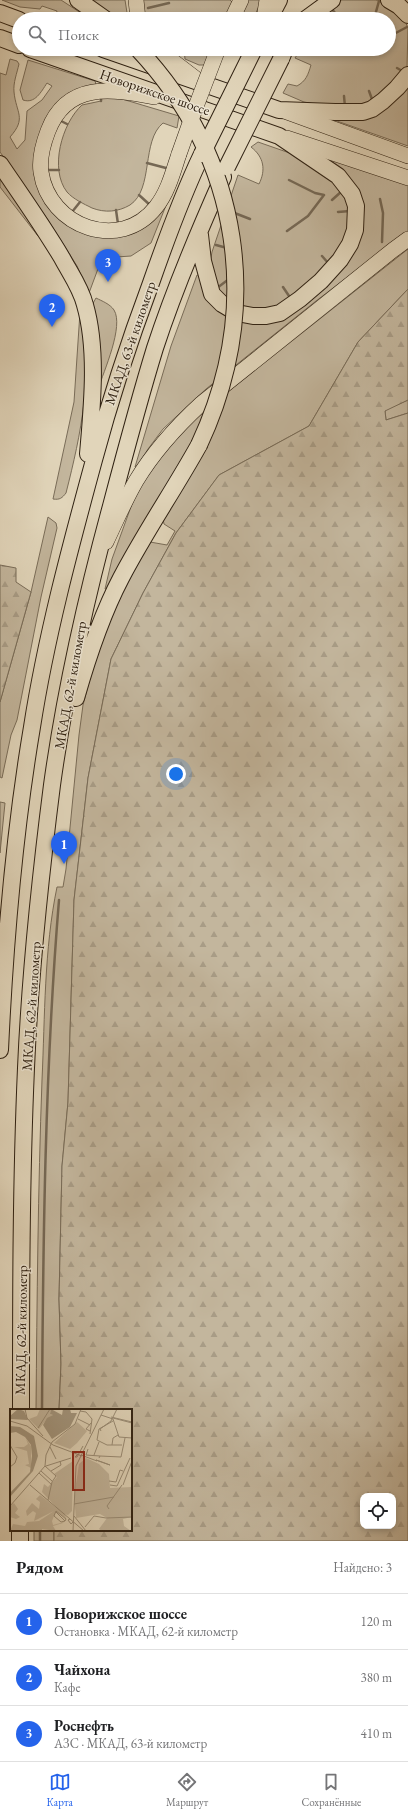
<!DOCTYPE html>
<html lang="ru">
<meta charset="utf-8">
<style>
:root{--surface:#fff;--page:#f2f2f2;--text:#202124;--muted:#757577;--line:#e0e0e0;--accent:#2563eb}
body{margin:0;font-family:"EB Garamond",serif;background:var(--page);color:var(--text)}
.controls{position:absolute;right:12px;bottom:12px;display:grid;overflow:hidden;border-radius:8px;box-shadow:0 2px 6px #0003}
.controls button{width:36px;height:36px;display:grid;place-items:center;padding:0;border:0;border-bottom:1px solid var(--line);background:var(--surface);color:var(--text);font:20px sans-serif}
.you{position:absolute;left:176px;top:774px;width:14px;height:14px;margin:-10px;border:3px solid #fff;border-radius:50%;background:#1a73e8;box-shadow:0 0 0 6px #1a73e833}
.badge{display:grid;place-items:center;width:26px;height:26px;border-radius:50%;background:var(--accent);color:#fff;font-size:13px;font-weight:700}
.pin{position:absolute;translate:-50% -33px;filter:drop-shadow(0 1px 2px #0008)}
.pin::after{content:'';position:absolute;top:21px;width:14px;height:12px;background:inherit;clip-path:polygon(0 0,100% 0,50% 100%)}
.list{margin:0;padding:0;list-style:none}
h2{display:flex;justify-content:space-between;align-items:center;height:52px;margin:0;padding:0 16px;font-size:17px}
h2 small{font-size:13px;font-weight:400;color:var(--muted)}
.list li{display:grid;grid-template-columns:26px 1fr auto;gap:12px;align-items:center;box-sizing:border-box;height:56px;padding:0 16px;border-top:1px solid var(--line)}
.list b{display:block;font-size:15px;white-space:nowrap}
.list p{margin:0;font-size:13px;white-space:nowrap;color:var(--muted)}
.list em{font-size:13px;font-style:normal;color:var(--muted)}
.icon{flex:none;width:22px;height:22px;fill:none;stroke:currentColor;stroke-width:2;stroke-linecap:round;stroke-linejoin:round}
.map{position:relative;flex:none;width:408px;height:1541px;overflow:hidden}
.search{position:absolute;background:var(--surface);box-shadow:0 2px 6px #0003;left:12px;right:12px;top:12px;height:44px;display:flex;align-items:center;gap:10px;box-sizing:border-box;padding:0 14px;border-radius:22px;color:var(--muted);font-size:15px}
.sheet{height:220px;background:var(--surface)}
nav{display:flex;justify-content:space-around;align-items:center;box-sizing:border-box;height:56px;border-top:1px solid var(--line);background:var(--surface);font-size:11px;color:var(--muted)}
nav a{display:grid;justify-items:center;gap:2px}
nav .on{color:var(--accent)}
.map>svg:first-child{display:block}
</style>
<div class="map">
<svg width="408" height="1541" viewBox="0 0 408 1541">
<defs>
<pattern id="forest-firs" width="22" height="20" patternUnits="userSpaceOnUse"><rect width="22" height="20" fill="#c3b69d"/><path d="M5 1l3.5 6h-7zM16 11l3.5 6h-7z" fill="#a89c86"/></pattern>
</defs>
<rect width="100%" height="100%" fill="#e1d5ba"/>
<filter id="stains"><feTurbulence type="fractalNoise" baseFrequency=".005" numOctaves="4"/><feColorMatrix values="0 0 0 0 .2 0 0 0 0 .09 0 0 0 0 .02 0 0 0 .5 -.17"/></filter>
<radialGradient id="worn" r=".72"><stop offset=".6" stop-color="#630" stop-opacity="0"/><stop offset="1" stop-color="#630" stop-opacity=".3"/></radialGradient>
<path fill="#c3b69d" stroke="#796c58" d="M2 0H61L90 19H63L56 15 57 11 42 6 40 9 20 7Z
M89 0H125L128 19H116Z
M141 0H230L233 3 225 19H144Z
M246 0H260V4L253 19H237Z
M342 0H376L387 5 405 21 408 28 407 67 401 77 372 104 320 105 304 102 283 93 288 84 297 86C306 81 308 75 311 65L295 58 301 49H389V19H316L333 4Z
M184 49H212L205 65H199L185 59Z
M10 59 17 61 19 64C17 73 13 83 14 92 16 113 27 118 10 137L17 149 25 140 27 111 42 100 52 86 47 83C41 92 35 104 23 100L20 90 28 60 95 81 96 84 77 91 42 134 51 208 123 233 173 188 151 243 131 256 102 258 89 293 77 266 48 220 0 152V73L6 75Z
M408 82V146L334 120V119Z
M101 95 122 99 179 116 177 128 163 123C141 141 154 189 130 205 118 212 105 213 92 208 84 204 73 199 67 192 49 169 62 123 82 105L101 101Z
M258 142 304 158 319 166 350 201 351 230 335 258 283 306 255 312 221 296 210 263 212 252 238 175 259 184C266 170 264 157 251 147Z
M321 156 408 184V231L316 301 206 389 163 429 148 449 137 467H135L171 346 197 275H201L244 320 301 303 360 222Z
M0 174 19 202 38 236 0 187Z
M408 249V289L358 342 309 426 219 475 176 533 143 593 111 659 88 778 74 900 68 1102 62 1166 59 1299 61 1364 59 1410H36C37 1300 38 1190 42 1080 45 1016 44 950 57 887H63L66 869 79 735 83 705 92 671 101 642 121 593 150 542 167 545 175 531 164 524 163 519 107 589H105L112 559 132 504 143 480 176 436 210 406Z
M96 298C102 301 110 304 114 310 124 326 104 371 98 389 99 360 100 333 92 305Z
M80 312C94 373 81 434 66 493 62 498 60 500 53 499L74 402Z
M408 400V413L386 420 385 410Z
M48 517 56 523 57 528 41 597 17 720 11 735 2 778 0 777V702L31 592Z
M0 802 5 803 0 853Z
M34 1530H54V1541H34Z"/>
<path fill="url(#forest-firs)" stroke="#796c58" fill-rule="evenodd" d="M408 289V400L385 411 386 420 408 413V1541H54V1530H131V1410H59L61 1364 59 1299 62 1166 68 1102 74 900 88 778 111 659 143 593 176 533 219 475 309 426 358 342ZM363 1496H393V1526H363Z
M0 565 16 568V582L31 592 0 702Z"/>
<g fill="none" stroke-linecap="round" stroke-linejoin="round">
<path stroke="#756855" stroke-width="2.5" d="M148 8 169 3
M331 8 340 19
M374 19 379 1
M392 35 407 27
M314 49 323 53
M397 68 404 72
M369 91 373 102
M101 96V101
M344 96 345 107
M59 120 67 124
M147 163 166 168
M46 170H59
M289 180 315 193 324 195
M139 195 150 205
M380 199 383 213 382 242
M332 200 342 191
M116 210 118 224
M72 212 80 202
M232 212 250 219
M338 212 350 211
M287 231 308 216 324 195
M216 245 227 248
M322 256 329 264
M283 287 291 299
M217 288 229 279
M42 1410C43 1240 45 1070 59 900
M40 1541V1530"/>
<defs>
<path id="primary" d="M136 0 138 19
M232 19 241 0
M264 19 267 0
M157 49 195 78
M154 97C112 89 67 81 48 131 43 144 39 158 41 172 49 227 120 253 156 207 168 192 173 172 179 154
M287 112 408 156
M287 138 408 178
M106 542C116 521 125 500 136 481 154 451 177 426 202 403L393 250 408 239"/>
<path id="trunk" d="M78 0 105 19
M389 0 399 6 408 15
M0 13 19 20
M269 19 279 0
M306 19 332 0
M0 38 19 45
M30 49 279 136 338 176 352 194 356 206 355 230 350 244 340 260 321 281 300 299 280 313 266 316H253L237 313 222 304 212 294 203 261 200 235
M103 49 279 110 335 112H363L372 109 383 101 397 88 408 75
M281 59 285 49
M0 164C21 195 43 226 62 258 70 273 81 288 85 305 98 350 92 407 88 454
M76 698C88 656 101 616 121 578 145 532 174 490 199 445
M0 1050C5 941 14 834 32 727 46 637 70 548 94 460 110 400 129 342 151 283 166 240 182 196 202 154
M21 1410C21 1296 21 1182 26 1068 30 974 40 879 52 785 65 691 86 598 111 506 125 453 139 400 155 348 174 290 198 233 223 177
M20 1541V1530"/>
</defs>
<use href="#primary" stroke="#2f2112" stroke-width="16"/>
<use href="#trunk" stroke="#2f2112" stroke-width="18"/>
<use href="#primary" stroke="#e1d5ba" stroke-width="15"/>
<use href="#trunk" stroke="#e1d5ba" stroke-width="16"/>
<defs>
<path id="primary-bridge" d="M179 154 195 109 218 49"/>
<path id="trunk-bridge" d="M138 49C242 160 263 308 199 445
M202 154 254 49
M227 167 281 59"/>
</defs>
<use href="#primary-bridge" stroke="#2f2112" stroke-width="16" stroke-linecap="butt"/>
<use href="#trunk-bridge" stroke="#2f2112" stroke-width="18" stroke-linecap="butt"/>
<use href="#primary-bridge" stroke="#e1d5ba" stroke-width="15"/>
<use href="#trunk-bridge" stroke="#e1d5ba" stroke-width="16"/>
</g>
<g text-anchor="middle" stroke-width="3" stroke-linejoin="round" paint-order="stroke">
<g font-size="14" fill="#2f2112" stroke="#ece4d2">
<text transform="translate(155 92) rotate(19)" y="5">Новорижское шоссе</text>
<text transform="translate(130 343) rotate(-71)" y="5">МКАД, 63-й километр</text>
<text transform="translate(70 685) rotate(-80)" y="5">МКАД, 62-й километр</text>
<text transform="translate(31 1006) rotate(-86)" y="5">МКАД, 62-й километр</text>
<text transform="translate(21 1330) rotate(-89)" y="5">МКАД, 62-й километр</text>
</g>
</g>
<g transform="translate(10 1409)">
<rect width="122" height="122" fill="#e1d5ba"/>
<path d="M30 0H41L40 5 43 6 37 10 29 20 19 10 27 7ZM76 49 89 55 99 65 100 79 122 78V108L113 110 114 117 121 122H92L89 120 97 109 90 105 66 109 64 88 69 55ZM63 52 62 102 58 106 54 105 57 110 46 102 42 112 43 116 54 113 53 114 43 117 46 122 32 120V122H0L3 115 15 117 17 113 29 112 44 102 24 112 26 104 23 102 17 107 16 102 22 94 29 100 30 93 26 90 30 86 49 101 32 83 34 75 38 78 47 68 44 65Z" fill="#c3b69d"/>
<path d="M67 13 77 22 67 34 60 40 44 34ZM16 30 21 37V59L15 56 19 55 17 42 4 38H14L18 35Z" fill="#c3b69d"/>
<path d="M4 94 8 100 5 104 10 108 6 110 0 108V97Z" fill="#c3b69d"/>
<path d="M8 0 14 2 18 11 0 10V7ZM41 0 52 6 53 0H60L61 4H67L60 18 42 30 33 16 37 9 43 6 40 5ZM0 17 10 18 24 27 28 47 23 62 0 88V84L20 63 22 47 21 36 15 28 6 23 0 24Z" fill="#a49881"/>
<path fill="none" stroke="#9a8d77" stroke-width="1" d="M15 0 17 9 33 27M70 2 76 3 82 10 80 25M91 6 103 10M101 8 122 13M103 9 122 14M68 10 80 16M103 10 109 28 122 29M0 12 17 17 43 36 72 47M103 12 89 20 87 31 97 36H112M28 19 40 0M80 22 76 20 81 14M91 22 90 20 101 12 107 0M0 36 7 48 5 54 0 58M102 36 103 29 108 26M40 38 46 50M78 40 76 46 90 47M68 45 65 48H67L73 37M71 46 87 52M84 46 89 33M89 49 90 47 111 48 115 29M86 51 100 56 86 51M36 57 61 49M31 62 42 72M41 62 51 56 50 52M29 64 42 76M99 72 106 73 110 61 113 62M20 76 60 110M100 76 107 77 120 49M113 76 122 52M38 91 42 73 46 67 35 57 36 46 42 33 65 15 71 0M64 95 104 88M0 97 35 57M99 100 97 97 112 76M46 102 56 110 55 112 51 113 44 107ZM46 103 55 112M64 107 76 122M63 113 61 115 58 111 60 110 74 122M75 118 84 107 96 109 122 108M63 122 66 57 94 0"/>
<path fill="#8f2418" fill-opacity="0.15" stroke="#8f2418" stroke-width="2" d="M63 43H74V81H63Z"/>
<rect width="122" height="122" fill="none" stroke="#2f2112" stroke-width="2"/>
</g>
<rect width="100%" height="100%" filter="url(#stains)"/>
<rect width="100%" height="100%" fill="url(#worn)"/>
</svg>
<div class="controls">
<button><svg class="icon" aria-label="locate" viewBox="0 0 24 24"><circle cx="12" cy="12" r="6"/><path d="M12 2v4M12 18v4M2 12h4M18 12h4"/></svg></button>
</div>
<div class="you"></div>
<div class="pin badge" style="left:64px;top:864px">1</div>
<div class="pin badge" style="left:52px;top:327px">2</div>
<div class="pin badge" style="left:108px;top:282px">3</div>
<div class="search"><svg class="icon" aria-label="search" viewBox="0 0 24 24"><circle cx="10" cy="10" r="6"/><path d="M15 15l6 6"/></svg>Поиск</div>
</div>
<section class="sheet">
<h2>Рядом<small>Найдено: 3</small></h2>
<ul class="list">
<li><span class="badge">1</span><div><b>Новорижское шоссе</b><p>Остановка · МКАД, 62-й километр</p></div><em>120 m</em></li>
<li><span class="badge">2</span><div><b>Чайхона</b><p>Кафе</p></div><em>380 m</em></li>
<li><span class="badge">3</span><div><b>Роснефть</b><p>АЗС · МКАД, 63-й километр</p></div><em>410 m</em></li>
</ul>
</section>
<nav>
<a class="on"><svg class="icon" aria-label="map" viewBox="0 0 24 24"><path d="M3 6l6-2 6 2 6-2v14l-6 2-6-2-6 2zM9 4v14M15 6v14"/></svg>Карта</a>
<a><svg class="icon" aria-label="directions" viewBox="0 0 24 24"><path d="M12 3l9 9-9 9-9-9zM9 14v-3h6M13 9l2 2-2 2"/></svg>Маршрут</a>
<a><svg class="icon" aria-label="saved" viewBox="0 0 24 24"><path d="M7 4h10v16l-5-4-5 4z"/></svg>Сохранённые</a>
</nav>
